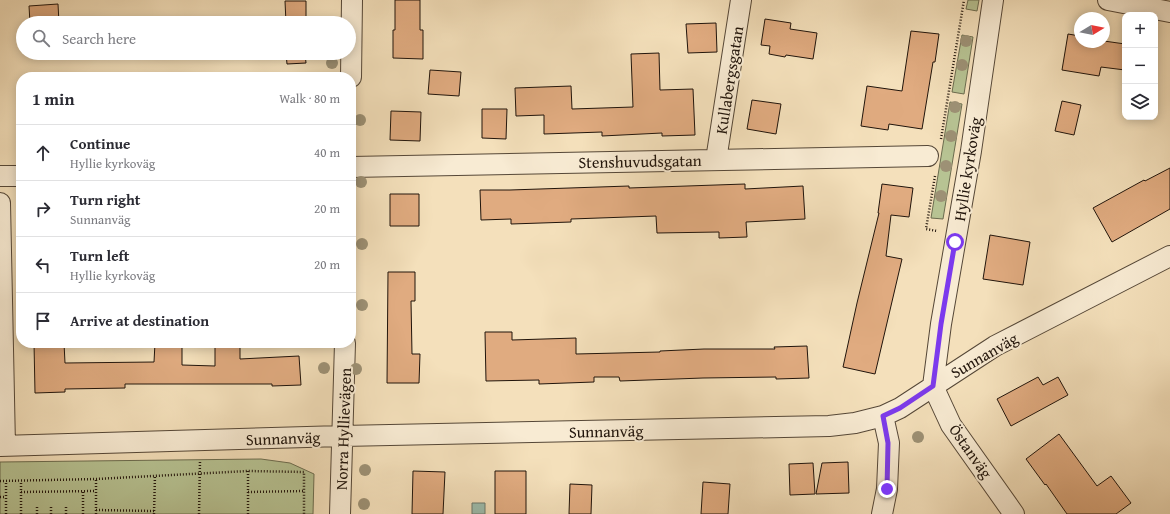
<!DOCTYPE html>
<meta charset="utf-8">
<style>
:root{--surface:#fff;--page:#f2f2f3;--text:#2b2b33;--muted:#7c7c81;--line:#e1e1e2}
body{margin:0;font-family:"Gentium Book Plus",serif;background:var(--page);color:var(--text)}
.controls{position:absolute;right:12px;top:12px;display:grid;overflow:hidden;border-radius:8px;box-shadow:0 2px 10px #0003}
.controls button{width:36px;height:36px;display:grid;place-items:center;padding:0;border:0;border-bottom:1px solid var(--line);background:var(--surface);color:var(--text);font:20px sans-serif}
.compass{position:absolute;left:1074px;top:12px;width:36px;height:36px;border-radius:50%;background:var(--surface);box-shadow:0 2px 10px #0003;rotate:80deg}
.stop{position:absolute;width:12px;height:12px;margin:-9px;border:3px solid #7c3aed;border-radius:50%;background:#fff}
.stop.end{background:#7c3aed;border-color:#fff;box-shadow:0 1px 4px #0008}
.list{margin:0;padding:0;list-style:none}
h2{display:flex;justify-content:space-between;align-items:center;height:52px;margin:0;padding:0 16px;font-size:17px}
h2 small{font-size:13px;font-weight:400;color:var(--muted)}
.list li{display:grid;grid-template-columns:26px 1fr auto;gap:12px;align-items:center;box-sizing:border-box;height:56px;padding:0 16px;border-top:1px solid var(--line)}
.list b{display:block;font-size:15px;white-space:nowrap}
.list p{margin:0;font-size:13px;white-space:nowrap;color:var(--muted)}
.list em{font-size:13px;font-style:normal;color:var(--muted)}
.icon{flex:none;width:22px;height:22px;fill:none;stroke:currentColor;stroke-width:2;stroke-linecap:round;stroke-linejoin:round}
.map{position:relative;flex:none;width:1170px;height:514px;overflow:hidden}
.search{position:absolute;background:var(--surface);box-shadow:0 2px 10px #0003;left:16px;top:16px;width:340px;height:44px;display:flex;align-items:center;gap:10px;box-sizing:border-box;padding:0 14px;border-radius:22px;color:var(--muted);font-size:15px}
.panel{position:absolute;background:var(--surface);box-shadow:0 2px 10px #0003;left:16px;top:72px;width:340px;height:276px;border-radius:16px}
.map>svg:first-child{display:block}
</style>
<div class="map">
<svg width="1170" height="514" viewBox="0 0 1170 514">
<rect width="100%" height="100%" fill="#f4e0bb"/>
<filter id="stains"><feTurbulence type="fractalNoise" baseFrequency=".005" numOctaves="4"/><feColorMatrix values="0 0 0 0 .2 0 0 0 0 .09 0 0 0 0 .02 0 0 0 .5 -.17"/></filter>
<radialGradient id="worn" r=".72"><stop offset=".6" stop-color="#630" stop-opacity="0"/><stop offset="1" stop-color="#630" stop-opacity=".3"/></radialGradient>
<path fill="#b7c393" stroke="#6c6c4f" d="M968 0H979L977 11 966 9Z
M962 35 973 37 964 94 952 92Z
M950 102 962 104 943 219 931 218Z
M261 459 290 463 314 474 313 514H0V462Z"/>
<path fill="#9cbdae" stroke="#6a796d" d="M472 503H485V514H472Z"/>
<path fill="#e0ab80" stroke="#20140b" d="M395 0H420V30H423V59L393 58V30H395Z
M285 1H306V23H286Z
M58 4 59 23H30L29 6Z
M765 19 791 23 790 29 817 33 813 59 786 55 785 57 769 54 770 46 761 45Z
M716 23 717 52 688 53 686 24Z
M911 31 939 34 935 62H933L922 129 889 124 888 130 861 126 867 86 902 91Z
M1068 34 1080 36V42H1104V41L1125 44V70L1101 67 1099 76 1062 70Z
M286 53H305L306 63 287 64Z
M659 53 660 90 693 89 695 135 662 136V133L602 136V132L544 134V115L516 116 515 88 571 86 572 109 633 107 631 54Z
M430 70 461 72 459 96 428 94Z
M752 100 781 104 776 134 747 129Z
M1062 101 1081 105 1074 135 1055 131Z
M482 109H507L506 139 482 138Z
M391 111 421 112 420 141 390 140Z
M1170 168V209L1112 242 1093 208 1144 180 1145 181Z
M745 184V189L803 186 805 219 746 222 747 237 719 238V232L657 233 656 216 571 219V222L511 224V219L481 220 480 190H510L629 186V188Z
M882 184 913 188 909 217 891 215 886 256 902 259 875 374 843 367 857 303 879 213H878Z
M390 194H419V226H390Z
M990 235 1030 242 1023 285 983 279Z
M388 272H415V301H411L412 354H420L419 383H387Z
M485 332H512V340L576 338V354L660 352V351L704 349H775L774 347 807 346 809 378 776 379V377L703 378 620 381 619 377H594V382L539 384V380L486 381Z
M34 343H64L65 363 154 362 155 343H182V365L215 366V343H240V359L299 356 301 385 272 386V384H125V388L65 389V392L35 393Z
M1038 377 1043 385 1058 377 1068 395 1011 426 997 399Z
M1059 434 1097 486 1111 476 1131 503 1116 514H1067L1046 484 1045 485 1026 459Z
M848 462 849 493 816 494 822 463Z
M813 463 815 494 790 495 789 464Z
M413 471 445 472 443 514H412Z
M495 471H526V514H495Z
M703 482 730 484 728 514H701Z
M570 484 592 485 591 514H569Z"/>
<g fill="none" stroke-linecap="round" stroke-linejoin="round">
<defs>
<path id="street" d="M1108 0 1170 12
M351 77 352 0
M716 160 741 0
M351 167 928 156
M0 176H21
M0 203 5 446
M933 386 941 324 971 151 993 0
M933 386 951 425 1014 514
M0 446 342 436 829 426 855 423 883 416 900 408 995 346 1170 256
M340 514 345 343
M882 514 887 489 889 443 883 416"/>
</defs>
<use href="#street" stroke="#554737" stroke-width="22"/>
<path stroke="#20140b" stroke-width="2.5" stroke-dasharray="1 2" stroke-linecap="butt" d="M941 139 964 0
M935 176 926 229 937 231
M248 471V514
M0 481 96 479 248 471 304 472V514
M21 492 96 491
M248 492 304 491
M0 497H6
M96 510 154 511
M6 514V481
M21 514V481
M37 514V506
M51 514V506
M66 514V506
M83 514V491
M96 514V479
M154 514 155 475
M199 514 200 461"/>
<use href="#street" stroke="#f8ebd3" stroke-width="20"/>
</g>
<g fill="#9d9175">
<circle cx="966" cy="41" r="6"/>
<circle cx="332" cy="63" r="6"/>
<circle cx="962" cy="65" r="6"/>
<circle cx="955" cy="107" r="6"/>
<circle cx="360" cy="120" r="6"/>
<circle cx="951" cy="136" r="6"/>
<circle cx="946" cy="166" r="6"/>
<circle cx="361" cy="182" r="6"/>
<circle cx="941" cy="196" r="6"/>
<circle cx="362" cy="244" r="6"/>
<circle cx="362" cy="305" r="6"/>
<circle cx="324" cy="368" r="6"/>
<circle cx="356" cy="369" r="6"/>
<circle cx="918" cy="437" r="6"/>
<circle cx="365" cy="470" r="6"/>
<circle cx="364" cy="504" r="6"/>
</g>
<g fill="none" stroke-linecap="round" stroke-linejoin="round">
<path stroke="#7c3aed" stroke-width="5" d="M887 489 888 443 883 416 900 408 933 386 941 324 955 242"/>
</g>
<g text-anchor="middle" stroke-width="4" stroke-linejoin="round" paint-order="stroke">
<g font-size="16" fill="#20140b" stroke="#f8ebd3">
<text transform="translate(729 80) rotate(-81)" y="6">Kullabergsgatan</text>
<text transform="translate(640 161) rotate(-1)" y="6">Stenshuvudsgatan</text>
<text transform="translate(967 169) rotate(-81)" y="6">Hyllie kyrkoväg</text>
<text transform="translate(984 355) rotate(-30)" y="6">Sunnanväg</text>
<text transform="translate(343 429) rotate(-88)" y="6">Norra Hyllievägen</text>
<text transform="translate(606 431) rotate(-1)" y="6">Sunnanväg</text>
<text transform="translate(283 438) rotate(-2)" y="6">Sunnanväg</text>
<text transform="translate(971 451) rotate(55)" y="6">Östanväg</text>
</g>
</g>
<rect width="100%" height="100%" filter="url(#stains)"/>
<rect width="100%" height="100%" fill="url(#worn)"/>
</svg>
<div class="controls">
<button>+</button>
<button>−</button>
<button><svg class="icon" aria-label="layers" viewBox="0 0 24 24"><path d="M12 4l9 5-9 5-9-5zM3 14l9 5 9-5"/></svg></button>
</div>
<svg class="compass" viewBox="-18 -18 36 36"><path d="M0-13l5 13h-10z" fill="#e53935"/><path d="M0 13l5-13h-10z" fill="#7c7c81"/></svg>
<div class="stop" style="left:955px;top:242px"></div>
<div class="stop end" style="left:887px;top:489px"></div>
<div class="search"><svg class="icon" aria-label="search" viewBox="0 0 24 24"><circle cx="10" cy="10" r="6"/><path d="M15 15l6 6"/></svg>Search here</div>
<section class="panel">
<h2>1 min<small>Walk · 80 m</small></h2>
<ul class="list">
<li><svg class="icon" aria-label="ahead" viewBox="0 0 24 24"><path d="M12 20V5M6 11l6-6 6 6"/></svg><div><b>Continue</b><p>Hyllie kyrkoväg</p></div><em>40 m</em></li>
<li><svg class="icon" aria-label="right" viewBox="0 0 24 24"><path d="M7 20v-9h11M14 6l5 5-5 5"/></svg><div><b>Turn right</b><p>Sunnanväg</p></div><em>20 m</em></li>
<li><svg class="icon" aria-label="left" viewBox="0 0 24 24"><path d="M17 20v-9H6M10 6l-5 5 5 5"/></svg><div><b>Turn left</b><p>Hyllie kyrkoväg</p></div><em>20 m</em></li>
<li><svg class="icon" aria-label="arrive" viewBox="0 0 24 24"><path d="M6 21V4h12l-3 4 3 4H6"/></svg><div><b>Arrive at destination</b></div></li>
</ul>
</section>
</div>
